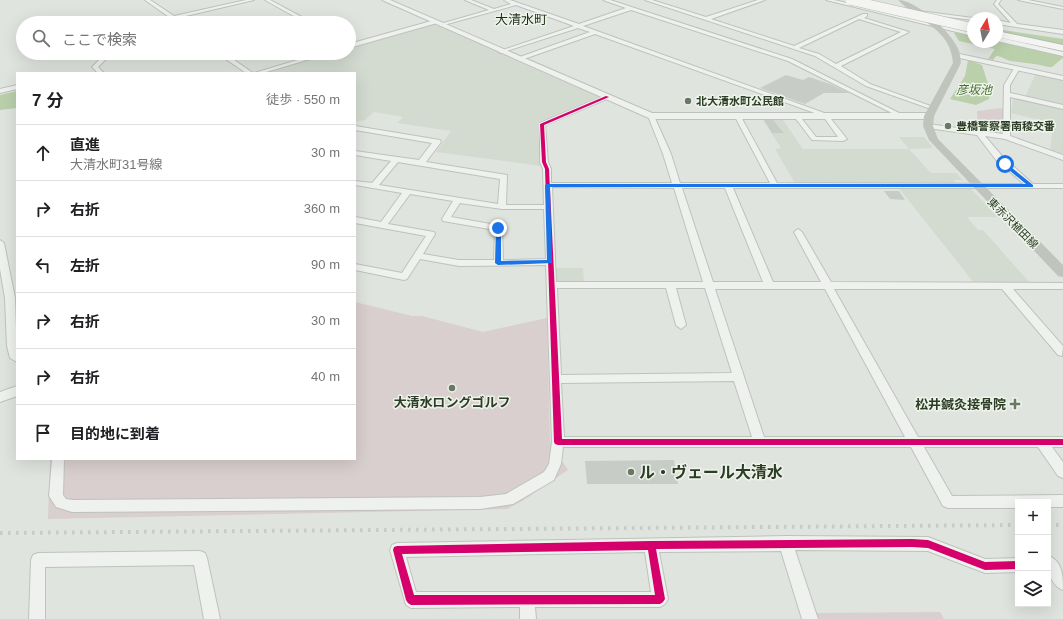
<!DOCTYPE html>
<html lang="ja">
<meta charset="utf-8">
<style>
:root{--surface:#fff;--page:#f2f2f2;--text:#202124;--muted:#757577;--line:#e0e0e0}
body{margin:0;font-family:Helvetica,"Noto Sans JP",sans-serif;background:var(--page);color:var(--text)}
.controls{position:absolute;right:12px;bottom:12px;display:grid;overflow:hidden;border-radius:0px;box-shadow:0 4px 16px #0002}
.controls button{width:36px;height:36px;display:grid;place-items:center;padding:0;border:0;border-bottom:1px solid var(--line);background:var(--surface);color:var(--text);font:20px sans-serif}
.compass{position:absolute;left:967px;top:12px;width:36px;height:36px;border-radius:50%;background:var(--surface);box-shadow:0 4px 16px #0002;rotate:10deg}
.stop{position:absolute;width:12px;height:12px;margin:-9px;border:3px solid #1a73e8;border-radius:50%;background:#fff}
.stop.end{background:#1a73e8;border-color:#fff;box-shadow:0 1px 4px #0008}
.list{margin:0;padding:0;list-style:none}
h2{display:flex;justify-content:space-between;align-items:center;height:52px;margin:0;padding:0 16px;font-size:17px}
h2 small{font-size:13px;font-weight:400;color:var(--muted)}
.list li{display:grid;grid-template-columns:26px 1fr auto;gap:12px;align-items:center;box-sizing:border-box;height:56px;padding:0 16px;border-top:1px solid var(--line)}
.list b{display:block;font-size:15px;white-space:nowrap}
.list p{margin:0;font-size:13px;white-space:nowrap;color:var(--muted)}
.list em{font-size:13px;font-style:normal;color:var(--muted)}
.icon{flex:none;width:22px;height:22px;fill:none;stroke:currentColor;stroke-width:2;stroke-linecap:round;stroke-linejoin:round}
.map{position:relative;flex:none;width:1063px;height:619px;overflow:hidden}
.search{position:absolute;background:var(--surface);box-shadow:0 4px 16px #0002;left:16px;top:16px;width:340px;height:44px;display:flex;align-items:center;gap:10px;box-sizing:border-box;padding:0 14px;border-radius:22px;color:var(--muted);font-size:15px}
.panel{position:absolute;background:var(--surface);box-shadow:0 4px 16px #0002;left:16px;top:72px;width:340px;height:388px;border-radius:0px}
.map>svg:first-child{display:block}
</style>
<div class="map">
<svg width="1063" height="619" viewBox="0 0 1063 619">
<rect width="100%" height="100%" fill="#e0e4df"/>
<path fill="#d3dbd0" d="M433 24 600 97 539 122 541 166 436 152 451 131 397 123 403 117 374 112 365 120 355 122V73H262L333 53H349V48Z
M1036 73 1063 79V106L1025 97Z
M1013 98 1063 109V158L1050 153 1053 123 1011 113Z
M761 117H781L803 149H909L899 137H924L933 148 909 149 931 173H956L963 180H953L958 185H796L775 149 781 148Z
M898 187 970 188 998 217H967L978 230H983L1031 284 974 283Z
M554 268H583L584 282 555 283Z"/>
<path fill="#d8cfce" d="M1001 108 1005 112 1003 135 978 132 977 111Z
M355 302 412 316H422L483 332 547 318 550 443 568 470 524 500 507 509 48 519 50 459H355Z
M940 612 944 619H818L816 613Z"/>
<path fill="#bad0ab" d="M973 24V42H997V29L1063 39V58L1052 67H1049C1034 63 1026 63 1011 61 1005 60 1002 56 996 56L993 60 988 59 995 49 959 41 954 33Z
M968 60 982 65 990 90 989 99 976 105 950 99 965 76Z
M17 91V108L0 110V95Z"/>
<path fill="#c8ccc7" d="M786 75 803 80 809 77 830 84 849 93H824L805 104 760 88Z
M764 120H773L784 133H772Z
M884 191H899L905 200 890 199Z
M674 460 678 484H587L585 461Z"/>
<g fill="none" stroke-linecap="round" stroke-linejoin="round">
<defs>
<path id="minor" d="M145 0H150L174 16 246 0H254L177 18 179 20 177 21C168 18 156 23 145 23L169 17Z
M265 0H270L313 23H306Z
M465 0H471L494 9 511 4 504 0H510L579 24 626 8 603 0H610L792 59 905 116 900 117 788 61 631 10 583 26 827 114 847 139 843 141 812 140 793 115 794 114H798L816 137H838L823 116 595 34 521 60H517V58L590 32 578 28 500 53V51L574 26 516 5 440 26V24L489 10Z
M645 0H652L706 17 758 0H765L711 19 794 46 863 14H867V16L864 18 909 32 841 66 870 84 936 108 931 109 866 86 815 56ZM859 19 901 32 836 64 819 54 799 48Z
M826 0H834L973 32V36Z
M997 0H1001L998 4 1017 24 1063 30V34L997 24V20L1011 23 994 4Z
M1018 0H1028L1063 7V9Z
M919 11 973 18H975H973V20L917 13Z
M435 20 437 23 349 48V44Z
M997 37 1063 52V56L997 41Z
M106 53H112L98 67 104 73H98L92 67Z
M217 53H224L253 73H246Z
M321 53H330L263 73H254Z
M1015 67 1020 68 1010 85V93L1063 105V109L1010 97V136L1063 155V160L1005 139 985 136 1002 156 1033 184H1063V188H733L773 282H821L794 232 798 229 802 232 831 282 1063 283V289H1013L1063 346 1062 356 1058 355 1002 289H834L918 437H1063V447H1052L1063 462V478L1058 476 1038 447H924L952 496 1063 495V507H1048V502H1018V508H948L943 506 911 447H563L561 464 554 480 513 504 480 509 72 512 56 507 49 496 52 459H64L63 495 66 499 72 500 480 497 506 494 544 472 549 464 552 442 546 265 459 266 420 259 407 279 404 280 355 270V264L402 273 426 236 355 223V217L381 222 402 193 355 185V181L372 183 391 161 355 155V151L419 160 432 143 355 130V126L440 140 441 142 426 162 507 175 506 205H544L543 169 540 162V123L607 95 610 97 609 98 545 125 548 162 551 169V183H672L663 154 648 116 651 114 654 116 671 154 680 183H770L734 115 737 113 740 115 777 183 1024 184 996 160 977 135 928 128 925 126 928 124 1003 134 1004 85ZM398 162 500 179 498 204 379 185ZM552 187 674 188 703 282H556ZM682 188H725L763 282H713ZM410 194 453 201 442 219 443 221 495 230 494 260H459L423 254 435 234 434 232 388 224ZM460 203 502 209H544L546 259 503 260 502 226 451 217ZM557 288H666L676 325 681 329 686 325 676 288H705L732 373 561 375ZM715 289H825L905 437H764ZM734 381 752 437H564L561 383Z
M17 85V89L0 93V89Z
M0 240 4 243 15 298 17 362 10 358 7 346 5 298 0 269Z
M17 386V396L0 402V392Z
M786 536 928 537 985 559 1018 558V572L985 573 928 551 795 550 818 619H802L781 551 659 552 668 599 665 604 660 607H535L536 619H520V607L411 608 406 605 390 550 392 545 397 543ZM645 552 651 592H416L406 557Z
M200 551 205 553 207 558 220 619H204L194 565 45 567V619H29L31 560 33 555 38 553Z
M1051 557C1063 563 1063 578 1063 590 1050 585 1048 571 1048 558Z"/>
<path id="tertiary" d="M382 0H390L652 113H929L933 116 929 119H651Z
M955 53 1063 76V80L955 57Z"/>
<path id="trunk" d="M997 31 1063 45V51L997 37Z"/>
</defs>
<use href="#minor" stroke="#bec2bd" stroke-width="2"/>
<use href="#tertiary" stroke="#bec2bd" stroke-width="2"/>
<use href="#trunk" stroke="#b3b9b1" stroke-width="2"/>
<use href="#minor" fill="#eef1ee" fill-rule="evenodd"/>
<use href="#tertiary" fill="#eef1ee" fill-rule="evenodd"/>
<path fill="#bfc4bd" fill-rule="evenodd" d="M898 0C915 0 948 29 956 45 960 51 960 56 961 63L934 116 933 126 938 139 1063 265V277L1058 276 929 140 923 126 924 116 953 63C951 29 918 21 898 0Z"/>
<use href="#trunk" fill="#f4f5f3" fill-rule="evenodd"/>
<path stroke="#c8ccc7" stroke-width="4" stroke-dasharray="2.5 5.5" stroke-linecap="butt" d="M1048 525H1063
M0 533 1018 525"/>
<defs>
<path id="trunk-bridge" d="M850 0 973 28"/>
</defs>
<use href="#trunk-bridge" stroke="#b3b9b1" stroke-width="10" stroke-linecap="butt"/>
<use href="#trunk-bridge" stroke="#f4f5f3" stroke-width="9"/>
<defs>
<path id="cycleway" d="M606 96 609 97 544 125 546 162 549 169 562 439H1063V445H558L555 444 554 442 545 169 542 162 540 124Z
M912 539 928 540 985 562 1018 561V569L985 570 928 548 912 547 656 549 665 599 663 602 660 604 411 605 408 603 406 600 393 550 394 547 397 546 651 541ZM648 550 655 595H414L402 554Z"/>
</defs>
<use href="#cycleway" stroke="#eef4eb" stroke-width="2"/>
<use href="#cycleway" fill="#d6006c" fill-rule="evenodd"/>
</g>
<path fill="#1a73e8" d="M1003 163H1006L1033 185V187H550L552 263 498 265 495 263 496 228 498 226 501 228V261L547 260 545 185 547 184H1026L1003 165Z"/>
<g fill="#6b7766" stroke="#eef4eb" stroke-width="1.5">
<circle cx="688" cy="101" r="4"/>
<circle cx="948" cy="126" r="4"/>
<circle cx="452" cy="388" r="4"/>
<path d="M1013 398h4v4h4v4h-4v4h-4v-4h-4v-4h4z"/>
<circle cx="631" cy="472" r="4"/>
</g>
<g text-anchor="middle" stroke-width="3" stroke-linejoin="round" paint-order="stroke">
<g font-size="11" font-weight="bold" fill="#2c3d25" stroke="#eef4eb" text-anchor="start">
<text x="696" y="105">北大清水町公民館</text>
<text x="956" y="130">豊橋警察署南稜交番</text>
</g>
<g font-size="11" fill="#2c3d25" stroke="#eef4eb">
<text transform="translate(1013 223) rotate(45)" y="4">東赤沢植田線</text>
</g>
<g font-size="12" font-style="italic" fill="#47712f" stroke="#eef4eb">
<text x="974" y="94">彦坂池</text>
</g>
<g font-size="13" fill="#1d2d18" stroke="#eef4eb">
<text x="521" y="24">大清水町</text>
</g>
<g font-size="13" font-weight="bold" fill="#2c3d25" stroke="#eef4eb">
<text x="452" y="407">大清水ロングゴルフ</text>
<text x="1006" y="409" text-anchor="end">松井鍼灸接骨院</text>
</g>
<g font-size="16" font-weight="bold" fill="#2c3d25" stroke="#eef4eb" text-anchor="start">
<text x="639" y="478">ル・ヴェール大清水</text>
</g>
</g>
</svg>
<div class="controls">
<button>+</button>
<button>−</button>
<button><svg class="icon" aria-label="layers" viewBox="0 0 24 24"><path d="M12 4l9 5-9 5-9-5zM3 14l9 5 9-5"/></svg></button>
</div>
<svg class="compass" viewBox="-18 -18 36 36"><path d="M0-13l5 13h-10z" fill="#e53935"/><path d="M0 13l5-13h-10z" fill="#757577"/></svg>
<div class="stop" style="left:1005px;top:164px"></div>
<div class="stop end" style="left:498px;top:228px"></div>
<div class="search"><svg class="icon" aria-label="search" viewBox="0 0 24 24"><circle cx="10" cy="10" r="6"/><path d="M15 15l6 6"/></svg>ここで検索</div>
<section class="panel">
<h2>7 分<small>徒歩 · 550 m</small></h2>
<ul class="list">
<li><svg class="icon" aria-label="ahead" viewBox="0 0 24 24"><path d="M12 20V5M6 11l6-6 6 6"/></svg><div><b>直進</b><p>大清水町31号線</p></div><em>30 m</em></li>
<li><svg class="icon" aria-label="right" viewBox="0 0 24 24"><path d="M7 20v-9h11M14 6l5 5-5 5"/></svg><div><b>右折</b></div><em>360 m</em></li>
<li><svg class="icon" aria-label="left" viewBox="0 0 24 24"><path d="M17 20v-9H6M10 6l-5 5 5 5"/></svg><div><b>左折</b></div><em>90 m</em></li>
<li><svg class="icon" aria-label="right" viewBox="0 0 24 24"><path d="M7 20v-9h11M14 6l5 5-5 5"/></svg><div><b>右折</b></div><em>30 m</em></li>
<li><svg class="icon" aria-label="right" viewBox="0 0 24 24"><path d="M7 20v-9h11M14 6l5 5-5 5"/></svg><div><b>右折</b></div><em>40 m</em></li>
<li><svg class="icon" aria-label="arrive" viewBox="0 0 24 24"><path d="M6 21V4h12l-3 4 3 4H6"/></svg><div><b>目的地に到着</b></div></li>
</ul>
</section>
</div>
